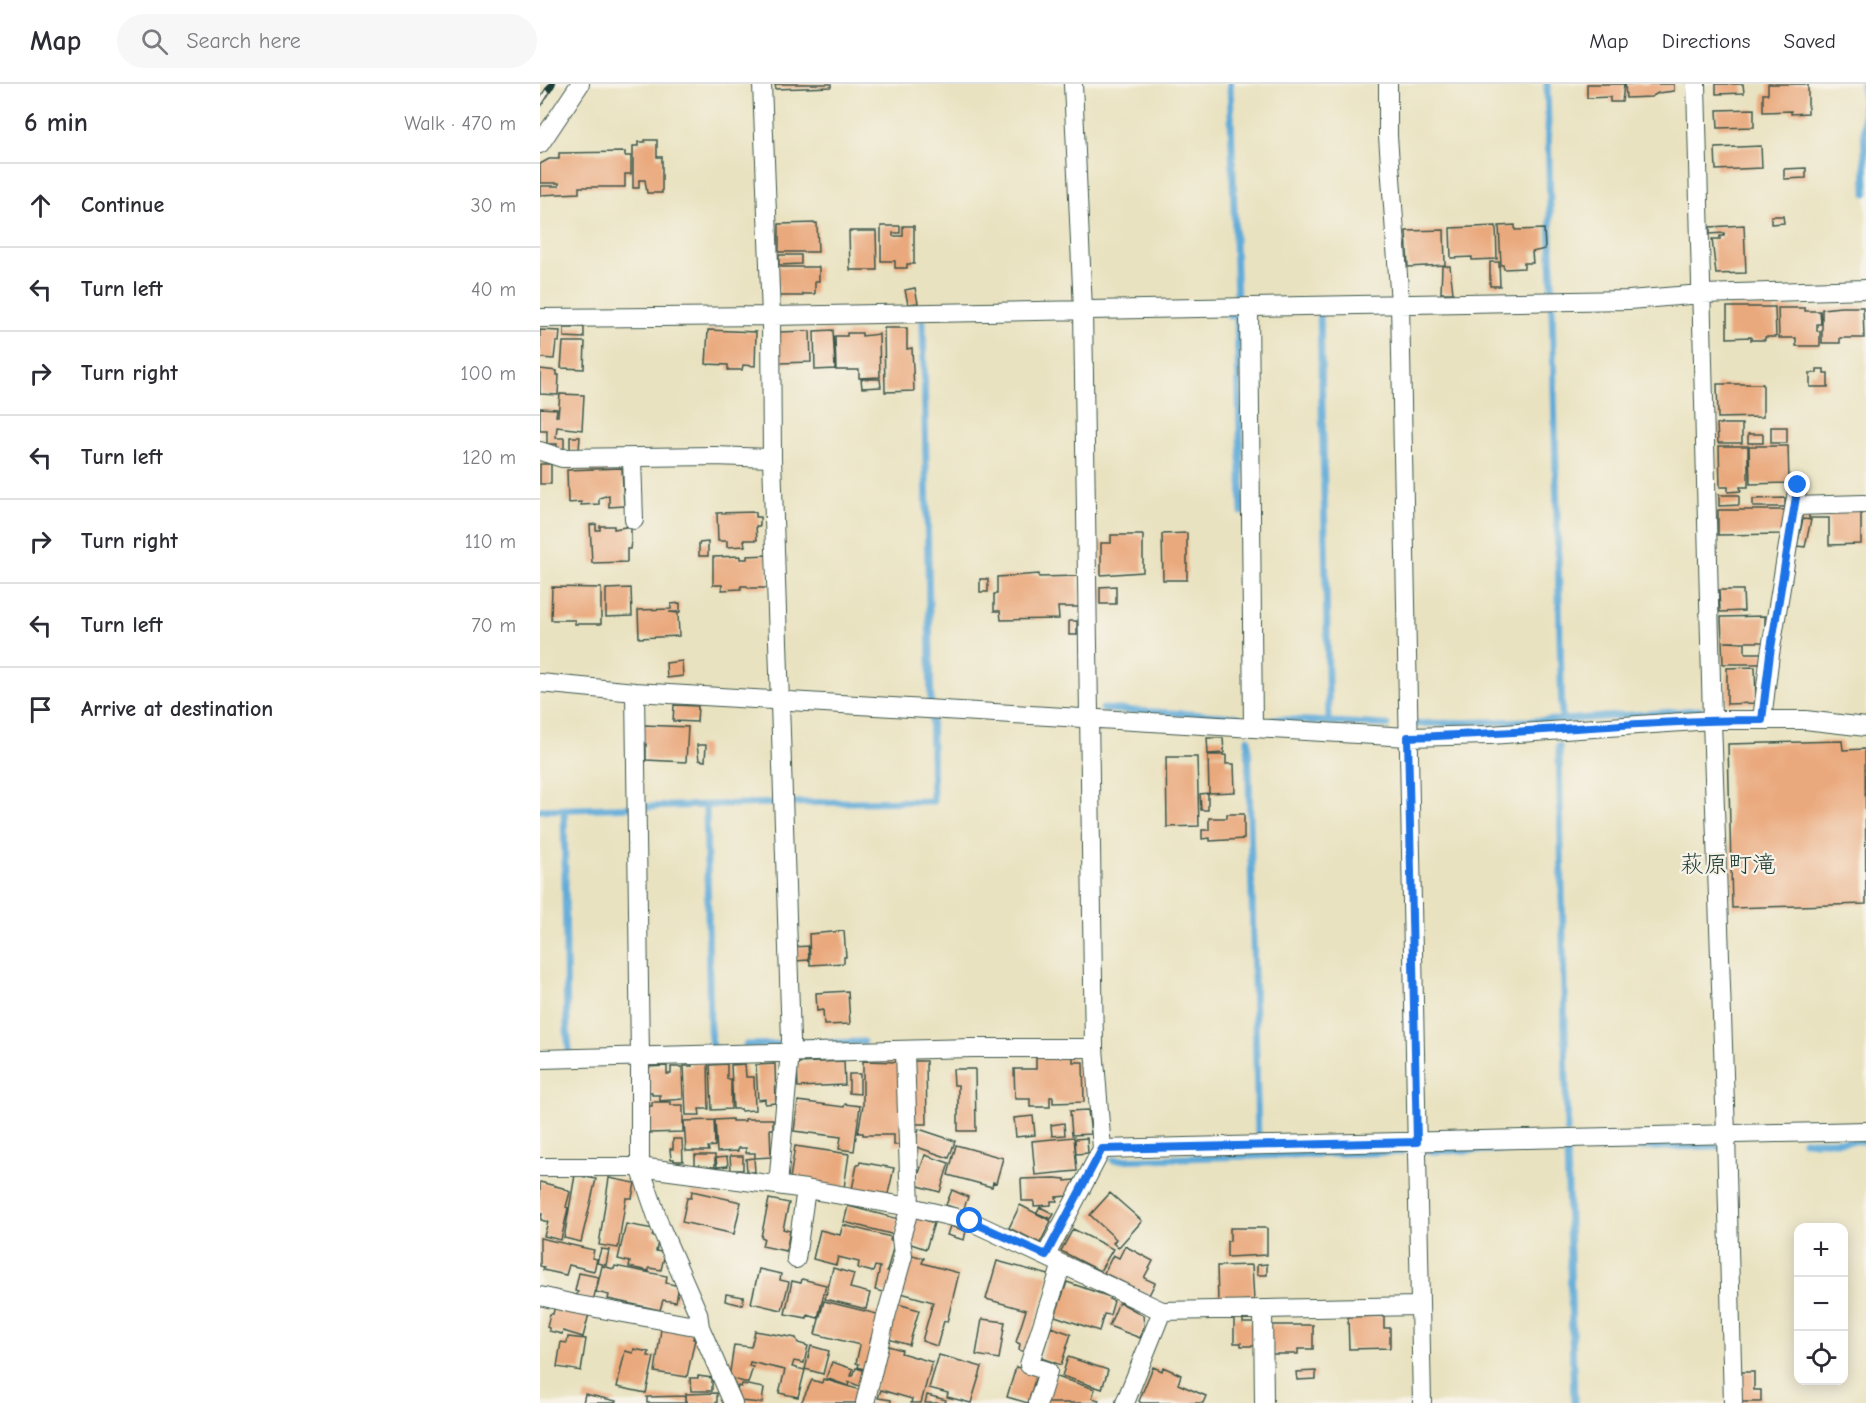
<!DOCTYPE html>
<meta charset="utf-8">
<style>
:root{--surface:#fff;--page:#f7f7f7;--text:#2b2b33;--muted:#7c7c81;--line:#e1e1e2}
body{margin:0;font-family:"Comic Neue","Klee One",sans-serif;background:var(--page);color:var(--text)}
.controls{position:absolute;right:18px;bottom:18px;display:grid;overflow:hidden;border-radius:12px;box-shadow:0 3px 15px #0003}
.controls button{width:54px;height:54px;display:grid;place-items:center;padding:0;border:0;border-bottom:2px solid var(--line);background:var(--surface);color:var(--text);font:30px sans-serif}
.stop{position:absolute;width:18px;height:18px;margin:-14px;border:4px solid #1a73e8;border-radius:50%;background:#fff}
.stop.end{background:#1a73e8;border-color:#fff;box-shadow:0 2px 6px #0008}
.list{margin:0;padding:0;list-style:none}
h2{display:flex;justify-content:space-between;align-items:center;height:78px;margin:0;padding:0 24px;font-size:26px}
h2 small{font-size:20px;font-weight:400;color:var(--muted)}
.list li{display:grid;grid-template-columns:39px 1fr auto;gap:18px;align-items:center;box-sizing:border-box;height:84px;padding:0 24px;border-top:2px solid var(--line)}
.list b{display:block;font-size:22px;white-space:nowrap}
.list em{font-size:20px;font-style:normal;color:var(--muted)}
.icon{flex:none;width:33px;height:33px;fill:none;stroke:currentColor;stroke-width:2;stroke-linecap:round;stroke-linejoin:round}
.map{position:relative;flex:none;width:1326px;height:1319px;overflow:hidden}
header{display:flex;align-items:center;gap:36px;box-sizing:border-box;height:84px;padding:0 30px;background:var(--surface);border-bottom:2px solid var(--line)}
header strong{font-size:28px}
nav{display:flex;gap:33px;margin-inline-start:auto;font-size:21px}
.search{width:420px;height:54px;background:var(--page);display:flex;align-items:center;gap:15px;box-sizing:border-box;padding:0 21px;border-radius:33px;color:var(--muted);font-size:22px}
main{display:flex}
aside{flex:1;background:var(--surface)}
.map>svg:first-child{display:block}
</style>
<header>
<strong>Map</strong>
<div class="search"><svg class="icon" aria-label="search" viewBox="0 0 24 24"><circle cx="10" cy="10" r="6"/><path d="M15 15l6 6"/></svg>Search here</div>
<nav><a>Map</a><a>Directions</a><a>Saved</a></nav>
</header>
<main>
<aside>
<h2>6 min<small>Walk · 470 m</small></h2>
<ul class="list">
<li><svg class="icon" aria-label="ahead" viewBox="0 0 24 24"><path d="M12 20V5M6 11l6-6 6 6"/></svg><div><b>Continue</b></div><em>30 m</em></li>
<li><svg class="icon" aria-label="left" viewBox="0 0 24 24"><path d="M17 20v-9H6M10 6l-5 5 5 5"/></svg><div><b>Turn left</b></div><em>40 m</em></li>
<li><svg class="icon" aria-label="right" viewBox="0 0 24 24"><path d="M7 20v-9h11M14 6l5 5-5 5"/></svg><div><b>Turn right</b></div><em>100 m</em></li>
<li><svg class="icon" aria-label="left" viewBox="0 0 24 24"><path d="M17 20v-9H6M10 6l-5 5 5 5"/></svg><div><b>Turn left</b></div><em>120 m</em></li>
<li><svg class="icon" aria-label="right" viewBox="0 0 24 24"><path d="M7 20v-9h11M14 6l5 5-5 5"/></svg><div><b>Turn right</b></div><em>110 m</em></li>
<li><svg class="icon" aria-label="left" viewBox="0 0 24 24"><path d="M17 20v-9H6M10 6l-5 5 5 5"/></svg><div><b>Turn left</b></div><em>70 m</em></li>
<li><svg class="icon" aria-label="arrive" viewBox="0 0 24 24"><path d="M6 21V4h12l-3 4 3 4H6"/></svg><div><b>Arrive at destination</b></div></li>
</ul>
</aside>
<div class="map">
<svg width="1326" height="1319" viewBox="0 0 1326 1319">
<rect width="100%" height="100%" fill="#f7f3e8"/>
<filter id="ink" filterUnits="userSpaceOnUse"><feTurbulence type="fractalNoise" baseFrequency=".0167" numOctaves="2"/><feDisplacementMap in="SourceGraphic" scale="12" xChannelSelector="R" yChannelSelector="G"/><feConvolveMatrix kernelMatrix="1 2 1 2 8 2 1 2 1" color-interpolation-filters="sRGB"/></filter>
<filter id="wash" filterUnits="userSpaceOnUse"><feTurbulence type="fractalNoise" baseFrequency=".008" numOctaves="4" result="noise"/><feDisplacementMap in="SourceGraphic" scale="24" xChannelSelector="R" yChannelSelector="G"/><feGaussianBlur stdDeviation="1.35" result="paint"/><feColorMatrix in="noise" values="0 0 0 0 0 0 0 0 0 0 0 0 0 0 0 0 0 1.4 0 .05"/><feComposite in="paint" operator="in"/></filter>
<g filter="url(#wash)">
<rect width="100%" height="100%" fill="#e9e2c0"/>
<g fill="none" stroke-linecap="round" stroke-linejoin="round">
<path stroke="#60abd8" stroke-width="7" d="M690 0 697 216
M1007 0 1012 205
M1323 0 1326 109
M1012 223 1022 636
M780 228 789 638
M689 232 697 231 702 428
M563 625 698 633
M734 635 847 641
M875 640 1022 636 1161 626
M708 655 718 1054
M1019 662 1027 1046
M166 721 170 945 172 963
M24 725 27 945 29 966
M0 726 238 719 393 717 383 238
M206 961 323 958
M1264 1057H1326
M1027 1066 1034 1319
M886 1067 1178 1062
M573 1076 861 1068"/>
</g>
<g id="blocks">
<path fill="#eaa97d" d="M235 0H291V3L236 5Z
M1047 0H1084L1082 18H1070V13L1047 14Z
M1085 0H1134V7L1118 9 1111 13 1086 14Z
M1176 0H1203L1204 9 1176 10Z
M1228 0H1268V29L1251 30V27L1223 28V10H1228Z
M1214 25V43L1178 44 1177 26Z
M105 56H117V73H122V109H107L105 96H99V104H93V62H98V58H105Z
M1221 62 1222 84 1176 86 1175 64Z
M85 68V72H91V90H85V103H39V109L0 111V102H19V99H0V80L9 75H19V69Z
M1266 84V94L1244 95V85Z
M1231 132H1243L1244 139 1231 140Z
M277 139 278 168H239V140Z
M975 141V146L1004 145 1005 165 992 168 993 179H984V184L964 185 963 181H961L959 142Z
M1204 141 1206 189 1176 190 1172 155H1180V152H1184V149L1170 150V143Z
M341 142H360V149H353V152H363V142H374V180H367V184H355V177H341Z
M956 142 957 175 932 176V173L911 174 910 144Z
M904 146 905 181 868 183 866 147Z
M309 147H336L337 186H310Z
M239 171H261V180L239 181Z
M950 178H959L960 202H950Z
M902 182H910L913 209H901Z
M238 183H279V197H275V210H263V212H239Z
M375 204 378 219 368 220 365 206Z
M1187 223H1235L1236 253H1225V256H1211V253L1187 254Z
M1301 223H1323L1324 254H1300V259H1282V225Z
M1238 224H1265V227H1280L1281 240H1277V247H1280V262H1256V254H1239Z
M33 243H44V254L24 253V244H33Z
M344 244H367V265L372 264 374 307 345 308Z
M0 246 20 247 19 258H16L14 275 0 274Z
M168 246 216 248 215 282 203 281 202 286H188V281L166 280Z
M293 246 295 285 275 286 274 247Z
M270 247 271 278 239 279 238 248Z
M307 249H322V252L339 250 340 293 319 294V286H296L295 252H307Z
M23 258H45L44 285 21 284Z
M0 285 17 287V291H19L18 311 0 310Z
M1277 285H1284V289H1288V303H1270V289H1277Z
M321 295H340L341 303 322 304Z
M1177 300H1223V333L1178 334Z
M20 310 44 311 42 346 17 343 16 354H24V366H16L17 360H7V347H0V324L17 325 16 332H18Z
M1177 340H1202V359H1178Z
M1231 343H1247V359H1231Z
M1208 350H1223V359H1208Z
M30 353H40L39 366H30Z
M1179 362H1208V403H1200L1201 407 1188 408V403H1180Z
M1209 362H1248L1249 399 1210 400Z
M0 380H11V400H0Z
M82 384 84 422 69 423V411L59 414V420L41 421V418L28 419 27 386Z
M1179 411H1199V421L1179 422Z
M1245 414V423H1213V415Z
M1178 426H1245V450L1178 451Z
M1321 426V460L1289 461V434H1269V427Z
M216 428V433H220V442H216L217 456H204L205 462 187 463V457H178L177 429Z
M1263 435 1271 436 1265 463 1257 462Z
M56 440V446H60V442H74V445L91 442V458L90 465H87V478L52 479 50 441Z
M647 449V496H623L622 450Z
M571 451H603V488L561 491V459H571Z
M168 458V472H159V459Z
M227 471 228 504H208L207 502H201V505L182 506V501H173V473L200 472V475H207V472Z
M499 490V493L538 492 539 523H518L519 535 461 536 460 527H454V510H457V493Z
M440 495H448V508H440Z
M576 502V520H560V503Z
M12 503 61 504V540H35V536H11Z
M91 504 92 532 66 533V505Z
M1179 506H1203L1204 527 1180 528Z
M140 519V528H129L138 529 139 552 99 554 98 526 131 525V520Z
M1225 532V558H1185L1205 559V569H1225V580H1183L1181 533Z
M529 537H537V551H529Z
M142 577 143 592 127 594 126 579Z
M1215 583 1216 619 1187 620V584Z
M134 621 158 622 157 638 133 637Z
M104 641 148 643 146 678 106 676V660H103Z
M667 654H683L684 669 668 670Z
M1302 657 1303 666 1325 665 1326 820 1192 824 1188 660Z
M157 661H166L165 677 159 676Z
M668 671H686V680H694L695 708 669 709Z
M626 673H657L659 742 627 743Z
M668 709V726H661L660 710Z
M687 730H704V755L670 757V754L662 755V746H669V734H687Z
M304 847 306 873H304V879L270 881 269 850Z
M268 862 269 876 255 877 254 863Z
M308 907 310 940 284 941 283 926 277 927 276 909Z
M496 972 533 973V978H543L544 1018 513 1019V1013H510V1023H490V1015H475L474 985H496Z
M304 977 305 1001 258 1003 257 979Z
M323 977 360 978 362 1061H354V1051H323V1049H318L323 1021Z
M372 977H386L387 1040H373Z
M151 979H168L169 1025H159L160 1031H146L144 982H152Z
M187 980V995H191V1025L172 1026 170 981Z
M205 980 206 993H214L215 1026 201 1027V1025H193L191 981Z
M235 980 236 1019 225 1020V1015L218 1016 216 981Z
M127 982V990H131V983H142L143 1015 120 1017V1011H112V1008H108L107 983Z
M413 985H435L436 1047H418V1001H414Z
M309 990H320V1010L309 1009Z
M258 1017 304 1023 305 1020 320 1022 314 1067 299 1065 301 1053 254 1047Z
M112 1018H130L131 1021H143V1048L109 1049V1022H112Z
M548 1026 551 1050 532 1051 530 1027Z
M493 1032 495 1051 476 1053 474 1034Z
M192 1035V1037H205V1035H233V1045H230L231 1073 215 1074V1069H206V1064H198V1067L177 1068 175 1036Z
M174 1036 175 1062 168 1063 169 1067H146L144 1037Z
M524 1039 525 1051 512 1052 511 1041Z
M379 1045 415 1057 409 1074 374 1062Z
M534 1053 537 1087 495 1091 492 1057Z
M547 1054 548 1069 536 1070 535 1055Z
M133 1055H142L143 1077H134V1075H131L130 1065H133Z
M416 1061 463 1074 456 1099 453 1098 452 1103 408 1091Z
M255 1062 309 1070 304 1104 250 1095Z
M155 1071H175V1083H160V1081H155Z
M385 1071 409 1079 400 1108 375 1101Z
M190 1072H203V1086H191Z
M187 1073 188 1082 177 1083 176 1074Z
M214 1074 215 1088H207L206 1075Z
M320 1078 354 1084 348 1110 312 1105 317 1081H319Z
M35 1091 56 1095 41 1158 24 1154Z
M69 1094 95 1099 92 1114H86L78 1164 59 1161Z
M515 1094 525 1095V1097L535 1096 527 1112 516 1113 517 1117H511V1121L494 1122V1117H482L481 1095Z
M0 1098 23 1104 30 1108 26 1123 28 1124 21 1156 4 1152 8 1138 1 1136 2 1130H0Z
M412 1106 428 1113 423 1127 406 1121Z
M152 1107 201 1118 194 1150 142 1138 147 1114H151Z
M570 1109 602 1137 578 1164 573 1159 576 1155 550 1131Z
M229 1115 249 1119 243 1145 250 1147 246 1167 222 1162 224 1154 221 1153Z
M480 1121 511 1137 500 1159 469 1144Z
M308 1122 359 1135 355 1151 304 1138Z
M500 1123 514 1130 511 1135 497 1129Z
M376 1133 394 1139 386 1165 368 1159Z
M86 1140 114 1145 112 1152 119 1153 116 1167 125 1169 121 1186 109 1184V1187L89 1183 90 1178 78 1175Z
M303 1141 351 1153 350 1156 355 1157 347 1187 355 1189 350 1210 335 1206 340 1183 335 1182 333 1188 318 1184 319 1178 298 1173 296 1181 273 1175 280 1146 300 1151Z
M410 1142 426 1147 424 1156 407 1151Z
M690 1144H727V1171L687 1173V1157H690Z
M533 1145 573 1165 560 1187 521 1167Z
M0 1154 54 1166 52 1174 57 1175 54 1187 29 1181 26 1191 3 1186 4 1183 0 1182Z
M585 1162 613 1177 604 1194 615 1199 609 1211 564 1189 573 1171 579 1174Z
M61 1165 69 1166 66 1181 57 1179Z
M372 1171 384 1174 382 1179 419 1189 407 1238 404 1237 397 1262 382 1257 393 1218 361 1209Z
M457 1177 509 1191 487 1269 479 1266 480 1260 476 1258 486 1226 446 1215Z
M727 1180V1191H717V1181Z
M712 1181 714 1216 678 1218 677 1182Z
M62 1182 74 1185 75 1182 127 1192 126 1199 139 1202 136 1218 123 1216 120 1226 68 1215 69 1211 56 1208Z
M293 1184 314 1190 310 1204 330 1209 326 1225 285 1215Z
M219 1185 241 1190 240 1196 249 1198 242 1226 211 1219Z
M39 1189 59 1193 53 1217 36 1213 38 1208 35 1207Z
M262 1195 286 1201 278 1234 267 1231V1234L245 1230 252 1197 261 1199Z
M527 1198 570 1213 569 1215 574 1217 570 1231 564 1230 559 1247 515 1232Z
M186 1210 204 1213 202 1221 185 1217Z
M284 1217 341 1231 327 1286 318 1283 319 1280 316 1279 320 1261 275 1250Z
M579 1218 603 1231 604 1242 600 1254 569 1242Z
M358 1220 379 1226 369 1261 348 1255Z
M15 1222 49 1230 43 1253 23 1247 22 1250 9 1247V1244L7 1243 10 1230H13Z
M844 1232V1244H850V1264L809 1265 808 1233Z
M694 1233H703V1239H717V1262H701V1259H694Z
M442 1235 465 1238 459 1275 436 1271Z
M729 1241H773V1265H758V1270H730Z
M511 1243 531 1250 521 1281 501 1274Z
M121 1245 154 1249 153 1255H155L147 1293 115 1288Z
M215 1247 256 1254 258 1259 268 1262 264 1279 254 1277 252 1283 265 1286 258 1313 239 1309 245 1286 210 1278 209 1282 213 1283 208 1299 189 1294 194 1261 211 1263Z
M28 1253 46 1255 41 1287 17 1283 21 1258 27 1259Z
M345 1261 362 1266 361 1269 392 1278 381 1319H371L372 1315 341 1306 338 1314 351 1316V1319H331Z
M271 1262 289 1267 283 1290 265 1285Z
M94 1265 109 1268 108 1272 114 1273 106 1309 77 1303 85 1267 93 1269Z
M399 1271 442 1283 431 1319 407 1313 408 1309 389 1304Z
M528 1273 568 1286 562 1305 522 1292Z
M292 1278 313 1285 311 1292H313L316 1284 326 1287 322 1303 309 1298 308 1302 286 1294Z
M476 1283 497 1289 488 1319 467 1313Z
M613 1283 622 1287 623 1283 641 1291 638 1300 666 1312 663 1319H601L599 1317Z
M776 1287V1295L757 1296 756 1288Z
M1201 1288H1214V1306H1221V1318H1201Z
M158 1292 172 1294V1307H151L150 1294H158Z
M514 1292 555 1305 552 1314 559 1316 558 1319H505Z
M283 1295 324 1307 320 1319H261L272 1296 282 1299Z
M202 1300 224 1304 222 1319 199 1317 196 1314 198 1302 201 1303Z
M177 1309V1319H146V1310Z
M45 1310 76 1317 75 1319H43Z
M387 1311 406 1316 405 1319H385Z
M145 1312V1319H107V1313Z"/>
</g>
</g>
<g filter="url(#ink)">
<use href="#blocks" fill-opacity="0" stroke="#3d5649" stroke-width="1.5"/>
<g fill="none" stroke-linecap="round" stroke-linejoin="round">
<defs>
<path id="minor" d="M222 0 231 232 232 374 251 956 238 1101
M848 0V52L860 219 882 1319
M1156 0 1172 636 1186 1050 1193 1319
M0 60 40 0
M709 223 713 644
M0 234 231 232 1089 216 1162 210 1326 205
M0 367 22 374 174 372 232 374
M92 374 94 436
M1255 422 1324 420
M0 599 95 608 868 653 950 651 1172 636H1265L1326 643
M95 608 100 973V1083L266 1105 370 1123 430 1137 622 1227 879 1222
M1222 636 1230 570 1258 401
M0 975 432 964H554
M562 1065 1326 1047
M0 1083H100L120 1142 158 1229 160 1243 193 1319
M506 1171 562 1065 554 964 543 226 533 0
M256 1175 266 1105
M0 1212 34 1220 160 1243
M723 1225 724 1319
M325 1319 345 1236 363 1172 361 1153 370 1123 365 967
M498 1319 508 1287 489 1281 522 1180
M585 1319 622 1227"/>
</defs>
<use href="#minor" stroke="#3d5649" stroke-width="20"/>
<use href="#minor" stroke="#fff" stroke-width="18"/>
<defs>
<path id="rail" d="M0 19 12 0"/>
</defs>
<use href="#rail" stroke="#1f3d34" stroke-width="7"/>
<use href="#rail" stroke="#f7f3e8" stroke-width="4.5" stroke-dasharray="14" stroke-linecap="butt"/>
</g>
</g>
<g fill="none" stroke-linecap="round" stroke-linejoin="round" filter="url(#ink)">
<path stroke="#1a73e8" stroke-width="8" d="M430 1137 506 1171 562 1065 877 1058 868 653C986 650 1104 636 1222 636L1230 570 1258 401"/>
</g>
<g text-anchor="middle" stroke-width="4.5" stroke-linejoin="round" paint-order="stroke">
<g font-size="24" fill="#1f3d34" stroke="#f7f3e8">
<text x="1188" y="788">萩原町滝</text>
</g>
</g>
</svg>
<div class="controls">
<button>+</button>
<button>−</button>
<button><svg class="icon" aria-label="locate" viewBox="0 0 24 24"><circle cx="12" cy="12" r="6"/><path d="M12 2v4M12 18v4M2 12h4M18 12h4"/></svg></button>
</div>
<div class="stop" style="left:430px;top:1137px"></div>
<div class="stop end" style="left:1258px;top:401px"></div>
</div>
</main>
